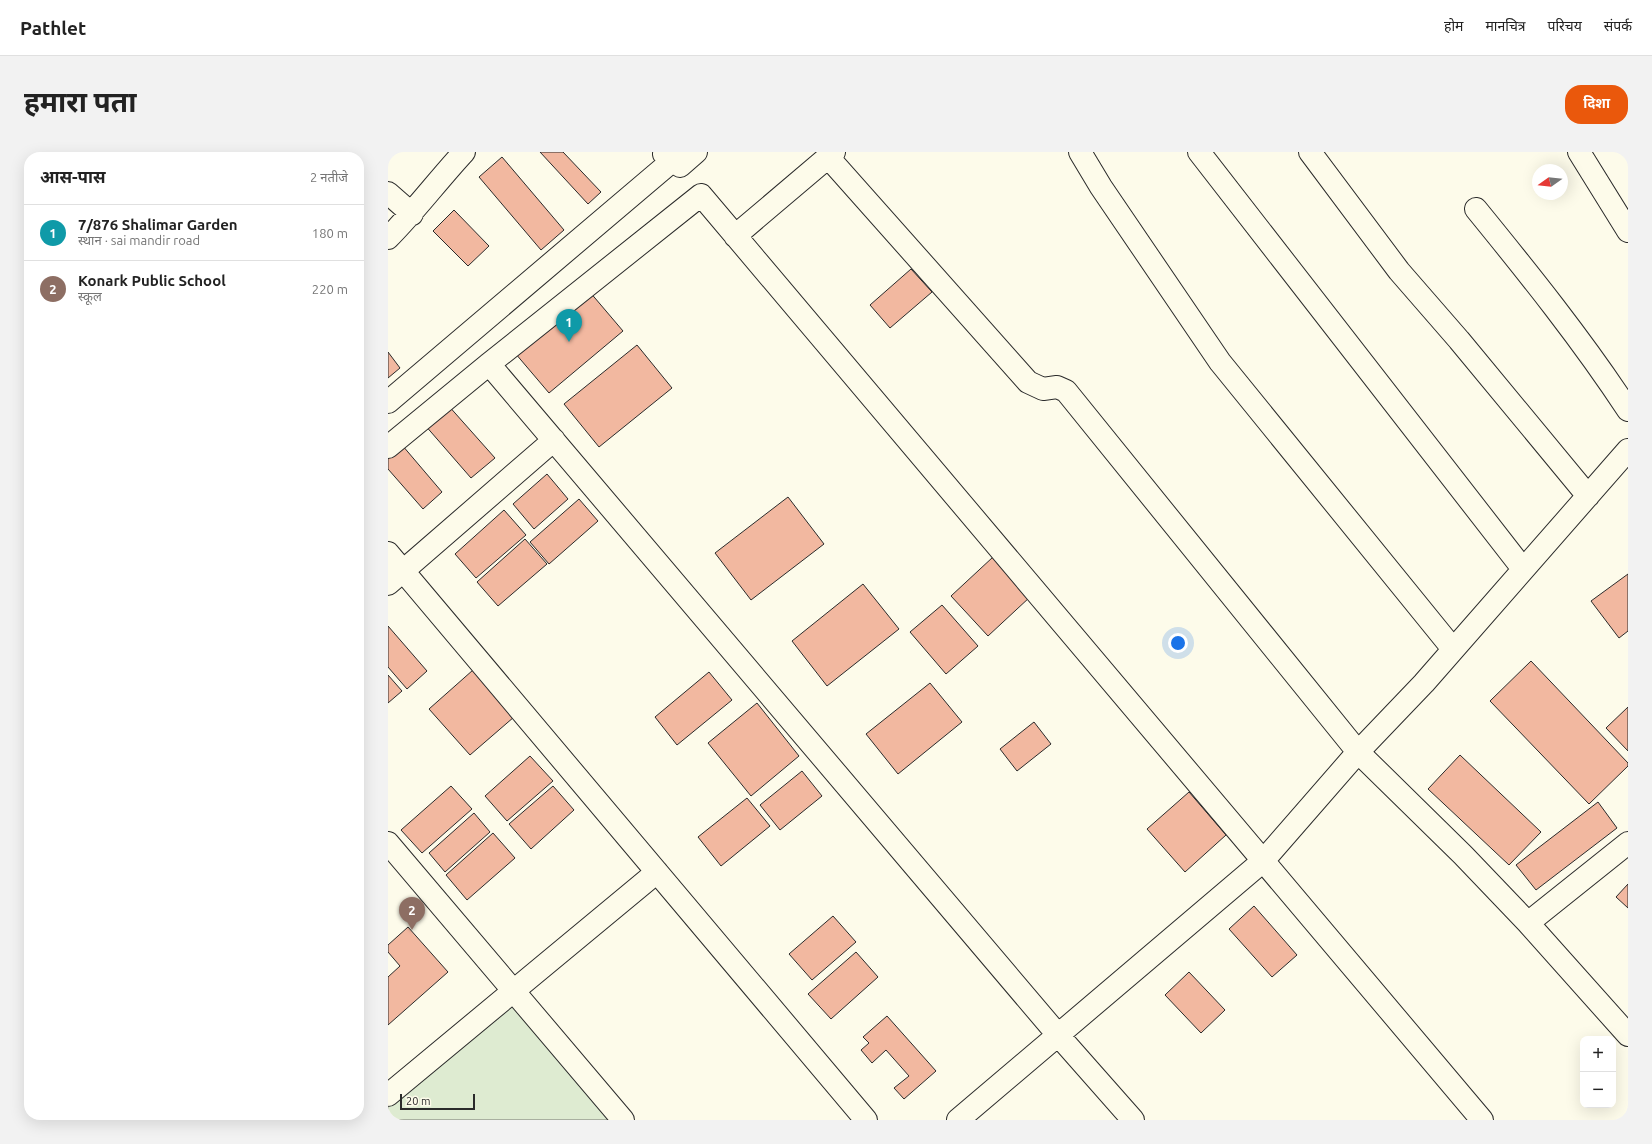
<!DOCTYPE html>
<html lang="hi">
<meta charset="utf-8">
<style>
:root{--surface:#fff;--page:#f2f2f2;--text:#222;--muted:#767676;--line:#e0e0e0;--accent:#ea580c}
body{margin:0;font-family:Ubuntu,"Noto Sans Devanagari",sans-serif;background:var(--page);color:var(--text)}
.controls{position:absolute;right:12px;bottom:12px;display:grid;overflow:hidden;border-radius:8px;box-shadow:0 4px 16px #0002}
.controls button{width:36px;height:36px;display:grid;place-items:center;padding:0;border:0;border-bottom:1px solid var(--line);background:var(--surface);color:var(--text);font:20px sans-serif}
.compass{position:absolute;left:1144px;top:12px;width:36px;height:36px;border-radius:50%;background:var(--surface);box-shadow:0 4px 16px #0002;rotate:255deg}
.scale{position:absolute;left:12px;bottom:10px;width:75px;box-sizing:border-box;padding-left:4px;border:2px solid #2b2b2b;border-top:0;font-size:11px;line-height:14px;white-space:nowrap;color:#2b2b2b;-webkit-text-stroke:3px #fdfbea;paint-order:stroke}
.you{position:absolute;left:790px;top:491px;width:14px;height:14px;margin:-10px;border:3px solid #fff;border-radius:50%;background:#1a73e8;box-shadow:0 0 0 6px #1a73e833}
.badge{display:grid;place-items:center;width:26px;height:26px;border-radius:50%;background:var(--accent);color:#fff;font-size:13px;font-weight:700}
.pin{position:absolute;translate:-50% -33px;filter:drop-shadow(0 1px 2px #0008)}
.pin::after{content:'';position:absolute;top:21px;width:14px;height:12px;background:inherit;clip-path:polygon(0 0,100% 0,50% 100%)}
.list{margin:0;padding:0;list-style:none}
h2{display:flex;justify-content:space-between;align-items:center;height:52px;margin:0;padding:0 16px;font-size:17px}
h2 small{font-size:13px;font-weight:400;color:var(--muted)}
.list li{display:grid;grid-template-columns:26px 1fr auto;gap:12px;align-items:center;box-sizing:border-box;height:56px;padding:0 16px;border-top:1px solid var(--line)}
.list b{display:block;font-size:15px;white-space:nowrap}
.list p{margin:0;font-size:13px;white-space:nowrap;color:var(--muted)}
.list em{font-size:13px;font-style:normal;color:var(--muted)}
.map{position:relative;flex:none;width:1240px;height:968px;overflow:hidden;border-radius:16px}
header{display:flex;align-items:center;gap:24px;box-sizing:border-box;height:56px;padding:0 20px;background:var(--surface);border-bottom:1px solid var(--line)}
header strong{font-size:19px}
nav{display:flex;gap:22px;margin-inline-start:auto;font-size:14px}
.intro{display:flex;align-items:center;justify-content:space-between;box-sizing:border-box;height:96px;padding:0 24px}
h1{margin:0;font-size:28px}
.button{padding:10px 18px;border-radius:16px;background:var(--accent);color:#fff;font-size:14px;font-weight:700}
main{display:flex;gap:24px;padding:0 24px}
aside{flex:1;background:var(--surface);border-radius:16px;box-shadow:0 4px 16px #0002}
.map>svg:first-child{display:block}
</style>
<header>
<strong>Pathlet</strong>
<nav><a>होम</a><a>मानचित्र</a><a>परिचय</a><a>संपर्क</a></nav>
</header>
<div class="intro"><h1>हमारा पता</h1><a class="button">दिशा</a></div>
<main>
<aside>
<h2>आस-पास<small>2 नतीजे</small></h2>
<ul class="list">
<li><span class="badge" style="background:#0f9aa8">1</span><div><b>7/876 Shalimar Garden</b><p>स्थान · sai mandir road</p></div><em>180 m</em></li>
<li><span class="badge" style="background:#8d6e63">2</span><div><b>Konark Public School</b><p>स्कूल</p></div><em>220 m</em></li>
</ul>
</aside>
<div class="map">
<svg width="1240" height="968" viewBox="0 0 1240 968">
<rect width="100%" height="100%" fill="#fdfbea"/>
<path fill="#deebd1" stroke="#74746e" d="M126 839 235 968H0V943Z"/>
<path fill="#f2b8a0" stroke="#2b2b2b" d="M152 0H175L213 40 200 52Z
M114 5 176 78 153 98 91 25Z
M66 58 101 94 80 114 45 79Z
M523 117 544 140 502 176 482 153Z
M201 139 235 179 161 241 127 201Z
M249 193 284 236 211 295 176 252Z
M0 200 12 216 0 226Z
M59 252 107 306 83 326 36 272Z
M14 293 54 340 35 357 0 317V305Z
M159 322 180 347 146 377 125 352Z
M400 345 436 392 363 448 327 401Z
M191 347 210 369 161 412 142 390Z
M116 358 138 383 88 426 67 402Z
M137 387 159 412 110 454 89 430Z
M605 405 642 445 600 484 563 444Z
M1240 422V479L1231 486 1203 449Z
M475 432 511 477 439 534 404 489Z
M554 453 590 494 558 522 522 480Z
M0 474 39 519 19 537 0 515Z
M1143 509 1240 611V614L1201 652 1102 549Z
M85 518 126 565 82 603 41 557Z
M321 520 344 548 289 593 267 565Z
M0 523 14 539 0 551Z
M542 531 574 570 510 622 478 582Z
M369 551 411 604 363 644 320 591Z
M1240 555V599L1218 576Z
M646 570 663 592 629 619 612 597Z
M1072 603 1153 680 1121 713 1040 637Z
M142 604 165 629 119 669 97 644Z
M414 619 434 644 392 678 372 653Z
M63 634 84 657 34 701 13 678Z
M165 634 186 658 143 697 121 672Z
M801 640 838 683 797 720 759 677Z
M359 646 382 674 333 714 310 685Z
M1210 650 1229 676 1148 738 1128 713Z
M86 661 102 680 57 720 41 701Z
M105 681 127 706 79 748 58 723Z
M1240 732V756L1228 745Z
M866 754 909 803 884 825 841 777Z
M445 764 468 790 424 828 401 802Z
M20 775 60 820 0 873V825L12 814 0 800V793Z
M468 800 490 825 443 867 420 842Z
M801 820 837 858 813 881 777 843Z
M499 864 548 919 516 947 506 936 521 924 498 898 484 911 473 898 481 891 475 885Z"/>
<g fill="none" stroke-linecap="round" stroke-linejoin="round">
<defs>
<path id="street" d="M692 0 713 35 832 210 1065 497
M811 0 1135 417
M922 0 1011 119 1071 188 1200 344
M1191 0 1240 79
M276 2 292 14 308 0
M440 5 640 230 655 237 669 235 678 239 970 600 1075 703 1140 771 1240 883
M0 41 24 62
M1088 57C1141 122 1194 188 1240 258
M347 84 446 0
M0 86C27 59 50 28 76 0
M101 212 670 883 745 968
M0 250 284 9
M0 295 101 212 313 43 1094 968
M0 401 478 968
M0 432 166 288
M0 691 235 968
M1140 771 1240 691
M0 943 269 720
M570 968 875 709 970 600 1036 531 1240 298"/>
</defs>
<use href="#street" stroke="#2b2b2b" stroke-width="24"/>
<use href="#street" stroke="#fdfbea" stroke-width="22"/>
</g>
</svg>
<div class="controls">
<button>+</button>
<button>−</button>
</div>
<svg class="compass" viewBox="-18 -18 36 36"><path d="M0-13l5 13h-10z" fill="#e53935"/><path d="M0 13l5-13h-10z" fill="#767676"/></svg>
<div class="scale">20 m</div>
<div class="you"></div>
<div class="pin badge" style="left:181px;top:190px;background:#0f9aa8">1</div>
<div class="pin badge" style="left:24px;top:778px;background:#8d6e63">2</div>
</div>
</main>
